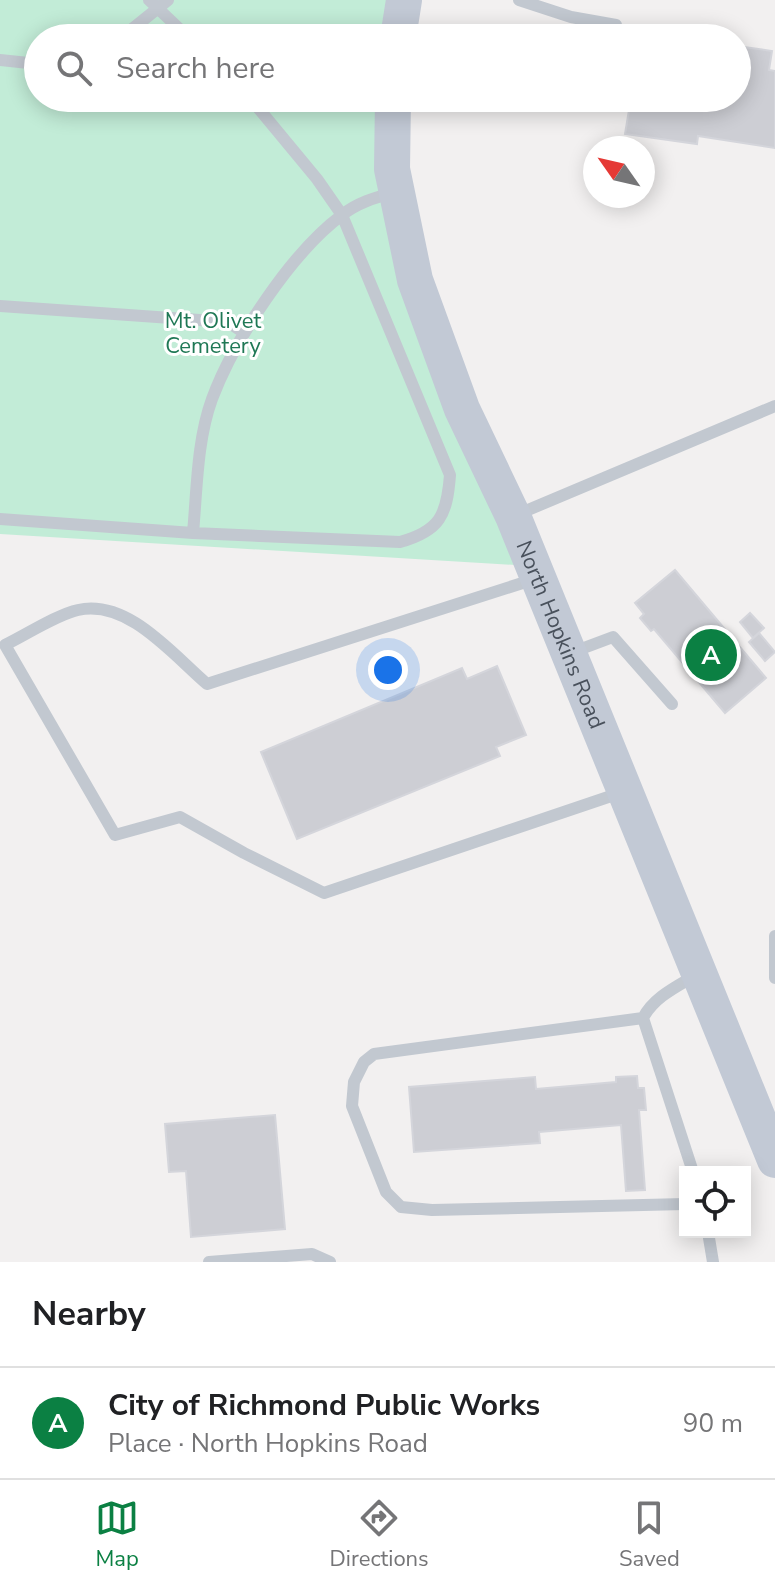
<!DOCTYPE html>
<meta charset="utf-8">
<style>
:root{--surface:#fff;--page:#f2f2f2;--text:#202124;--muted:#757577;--line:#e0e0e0;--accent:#0b8043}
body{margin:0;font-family:"Nunito Sans",sans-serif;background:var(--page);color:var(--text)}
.controls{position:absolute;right:24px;bottom:24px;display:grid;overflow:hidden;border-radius:0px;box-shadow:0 4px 20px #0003}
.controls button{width:72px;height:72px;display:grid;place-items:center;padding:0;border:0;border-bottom:2px solid var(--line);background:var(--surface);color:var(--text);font:40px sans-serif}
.compass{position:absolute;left:583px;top:136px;width:72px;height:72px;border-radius:50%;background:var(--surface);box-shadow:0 4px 20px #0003;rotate:304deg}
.you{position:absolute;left:388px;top:670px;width:28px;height:28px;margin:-20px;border:6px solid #fff;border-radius:50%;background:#1a73e8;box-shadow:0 0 0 12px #1a73e833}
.badge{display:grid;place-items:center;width:52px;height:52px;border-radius:50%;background:var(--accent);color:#fff;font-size:26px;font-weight:700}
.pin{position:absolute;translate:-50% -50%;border:4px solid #fff;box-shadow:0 2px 8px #0006}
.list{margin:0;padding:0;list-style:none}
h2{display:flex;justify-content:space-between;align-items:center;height:104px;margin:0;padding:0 32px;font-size:34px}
h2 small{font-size:26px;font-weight:400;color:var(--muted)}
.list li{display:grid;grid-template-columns:52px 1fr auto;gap:24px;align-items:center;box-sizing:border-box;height:112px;padding:0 32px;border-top:2px solid var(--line)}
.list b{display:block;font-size:30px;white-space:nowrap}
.list p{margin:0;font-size:26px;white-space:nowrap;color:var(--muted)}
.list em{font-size:26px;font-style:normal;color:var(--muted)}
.icon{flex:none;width:44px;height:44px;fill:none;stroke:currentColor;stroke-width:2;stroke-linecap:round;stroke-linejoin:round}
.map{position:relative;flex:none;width:775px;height:1262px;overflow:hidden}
.search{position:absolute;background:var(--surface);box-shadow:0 4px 20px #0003;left:24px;right:24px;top:24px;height:88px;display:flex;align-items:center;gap:20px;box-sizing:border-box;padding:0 28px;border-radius:44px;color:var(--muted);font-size:30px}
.sheet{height:216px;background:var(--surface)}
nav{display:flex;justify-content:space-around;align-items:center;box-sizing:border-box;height:112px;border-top:2px solid var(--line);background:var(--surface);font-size:22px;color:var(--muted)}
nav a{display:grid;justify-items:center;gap:4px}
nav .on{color:var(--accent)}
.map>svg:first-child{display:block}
</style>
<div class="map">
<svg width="775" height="1262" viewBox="0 0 775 1262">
<rect width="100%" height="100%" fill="#f2f0f0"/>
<path fill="#c2ecd7" d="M0 0H413L407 38H38V98H401L397 178 531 566 0 534Z"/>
<path fill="#cdced4" stroke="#d4d5db" stroke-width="2" d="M737 46 772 51 769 70 775 71V148L698 136 697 144 625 134 631 98H737Z
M675 570 766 678 725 713 654 629 651 631 640 618 644 614 635 603Z
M750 613 764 628 753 638 740 622Z
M759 633 775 652 765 661 749 642Z
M497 666 526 735 496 747 500 756 297 839 261 752 462 668 467 679Z
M637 1076 638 1088H644L646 1110H639L645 1190 626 1191 621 1125 539 1132 540 1143 414 1152 409 1087 535 1077 536 1089 616 1082V1077Z
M275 1115 285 1229 191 1237 186 1171 169 1172 165 1124Z"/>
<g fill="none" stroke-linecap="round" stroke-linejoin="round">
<path stroke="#c2c8d0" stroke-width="12" d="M149 0 189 38
M519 0 571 17 616 25
M121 38 168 0
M0 60 38 64
M0 306 228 322 243 332
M516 515 775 406
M0 519 193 533 400 542C440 531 447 515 450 475L342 215 317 179 250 98
M193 533C197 489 197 440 212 399 234 340 291 253 342 215 357 203 374 198 392 193
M535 579 207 684C172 654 128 599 78 610 58 614 24 636 5 645L115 835 180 817 244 853 324 893 623 792
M573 652 613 637 672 704
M775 936V978
M643 1018 374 1054 364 1062 354 1082 352 1106 386 1192 401 1207 432 1210 685 1204
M693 1172 643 1018C654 997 676 987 696 975
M708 1232 713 1262
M209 1262 312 1254 330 1262"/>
<g stroke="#c2c9d5" stroke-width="36">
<path d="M398 38 404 0"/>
<path id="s1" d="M393 98 392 169 415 280 462 409 513 516 775 1160"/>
</g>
</g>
<g text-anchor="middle" stroke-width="6" stroke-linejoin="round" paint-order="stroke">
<g font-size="22" fill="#1f7855" stroke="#fff">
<text x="213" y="328">Mt. Olivet<tspan x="213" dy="25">Cemetery</tspan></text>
</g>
<g font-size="22" fill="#49515c" stroke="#fff">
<text dy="8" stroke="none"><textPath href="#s1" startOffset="568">North Hopkins Road</textPath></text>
</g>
</g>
</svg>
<div class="controls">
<button><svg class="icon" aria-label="locate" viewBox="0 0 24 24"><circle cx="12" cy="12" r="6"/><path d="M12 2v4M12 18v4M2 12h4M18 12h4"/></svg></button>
</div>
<svg class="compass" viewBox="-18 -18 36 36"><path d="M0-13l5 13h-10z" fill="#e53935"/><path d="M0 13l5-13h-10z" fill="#757577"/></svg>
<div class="you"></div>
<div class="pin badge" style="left:711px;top:655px">A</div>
<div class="search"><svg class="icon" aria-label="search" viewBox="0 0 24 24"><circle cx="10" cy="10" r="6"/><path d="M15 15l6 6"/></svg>Search here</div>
</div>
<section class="sheet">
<h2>Nearby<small></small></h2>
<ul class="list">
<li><span class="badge">A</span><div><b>City of Richmond Public Works</b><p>Place · North Hopkins Road</p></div><em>90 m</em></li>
</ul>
</section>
<nav>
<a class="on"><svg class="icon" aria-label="map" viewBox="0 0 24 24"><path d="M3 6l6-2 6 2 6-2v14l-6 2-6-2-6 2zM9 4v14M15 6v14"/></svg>Map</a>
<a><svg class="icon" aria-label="directions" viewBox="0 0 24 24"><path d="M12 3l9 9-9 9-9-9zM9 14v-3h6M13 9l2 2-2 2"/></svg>Directions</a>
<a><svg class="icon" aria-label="saved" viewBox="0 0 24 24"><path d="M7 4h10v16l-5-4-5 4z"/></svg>Saved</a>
</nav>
